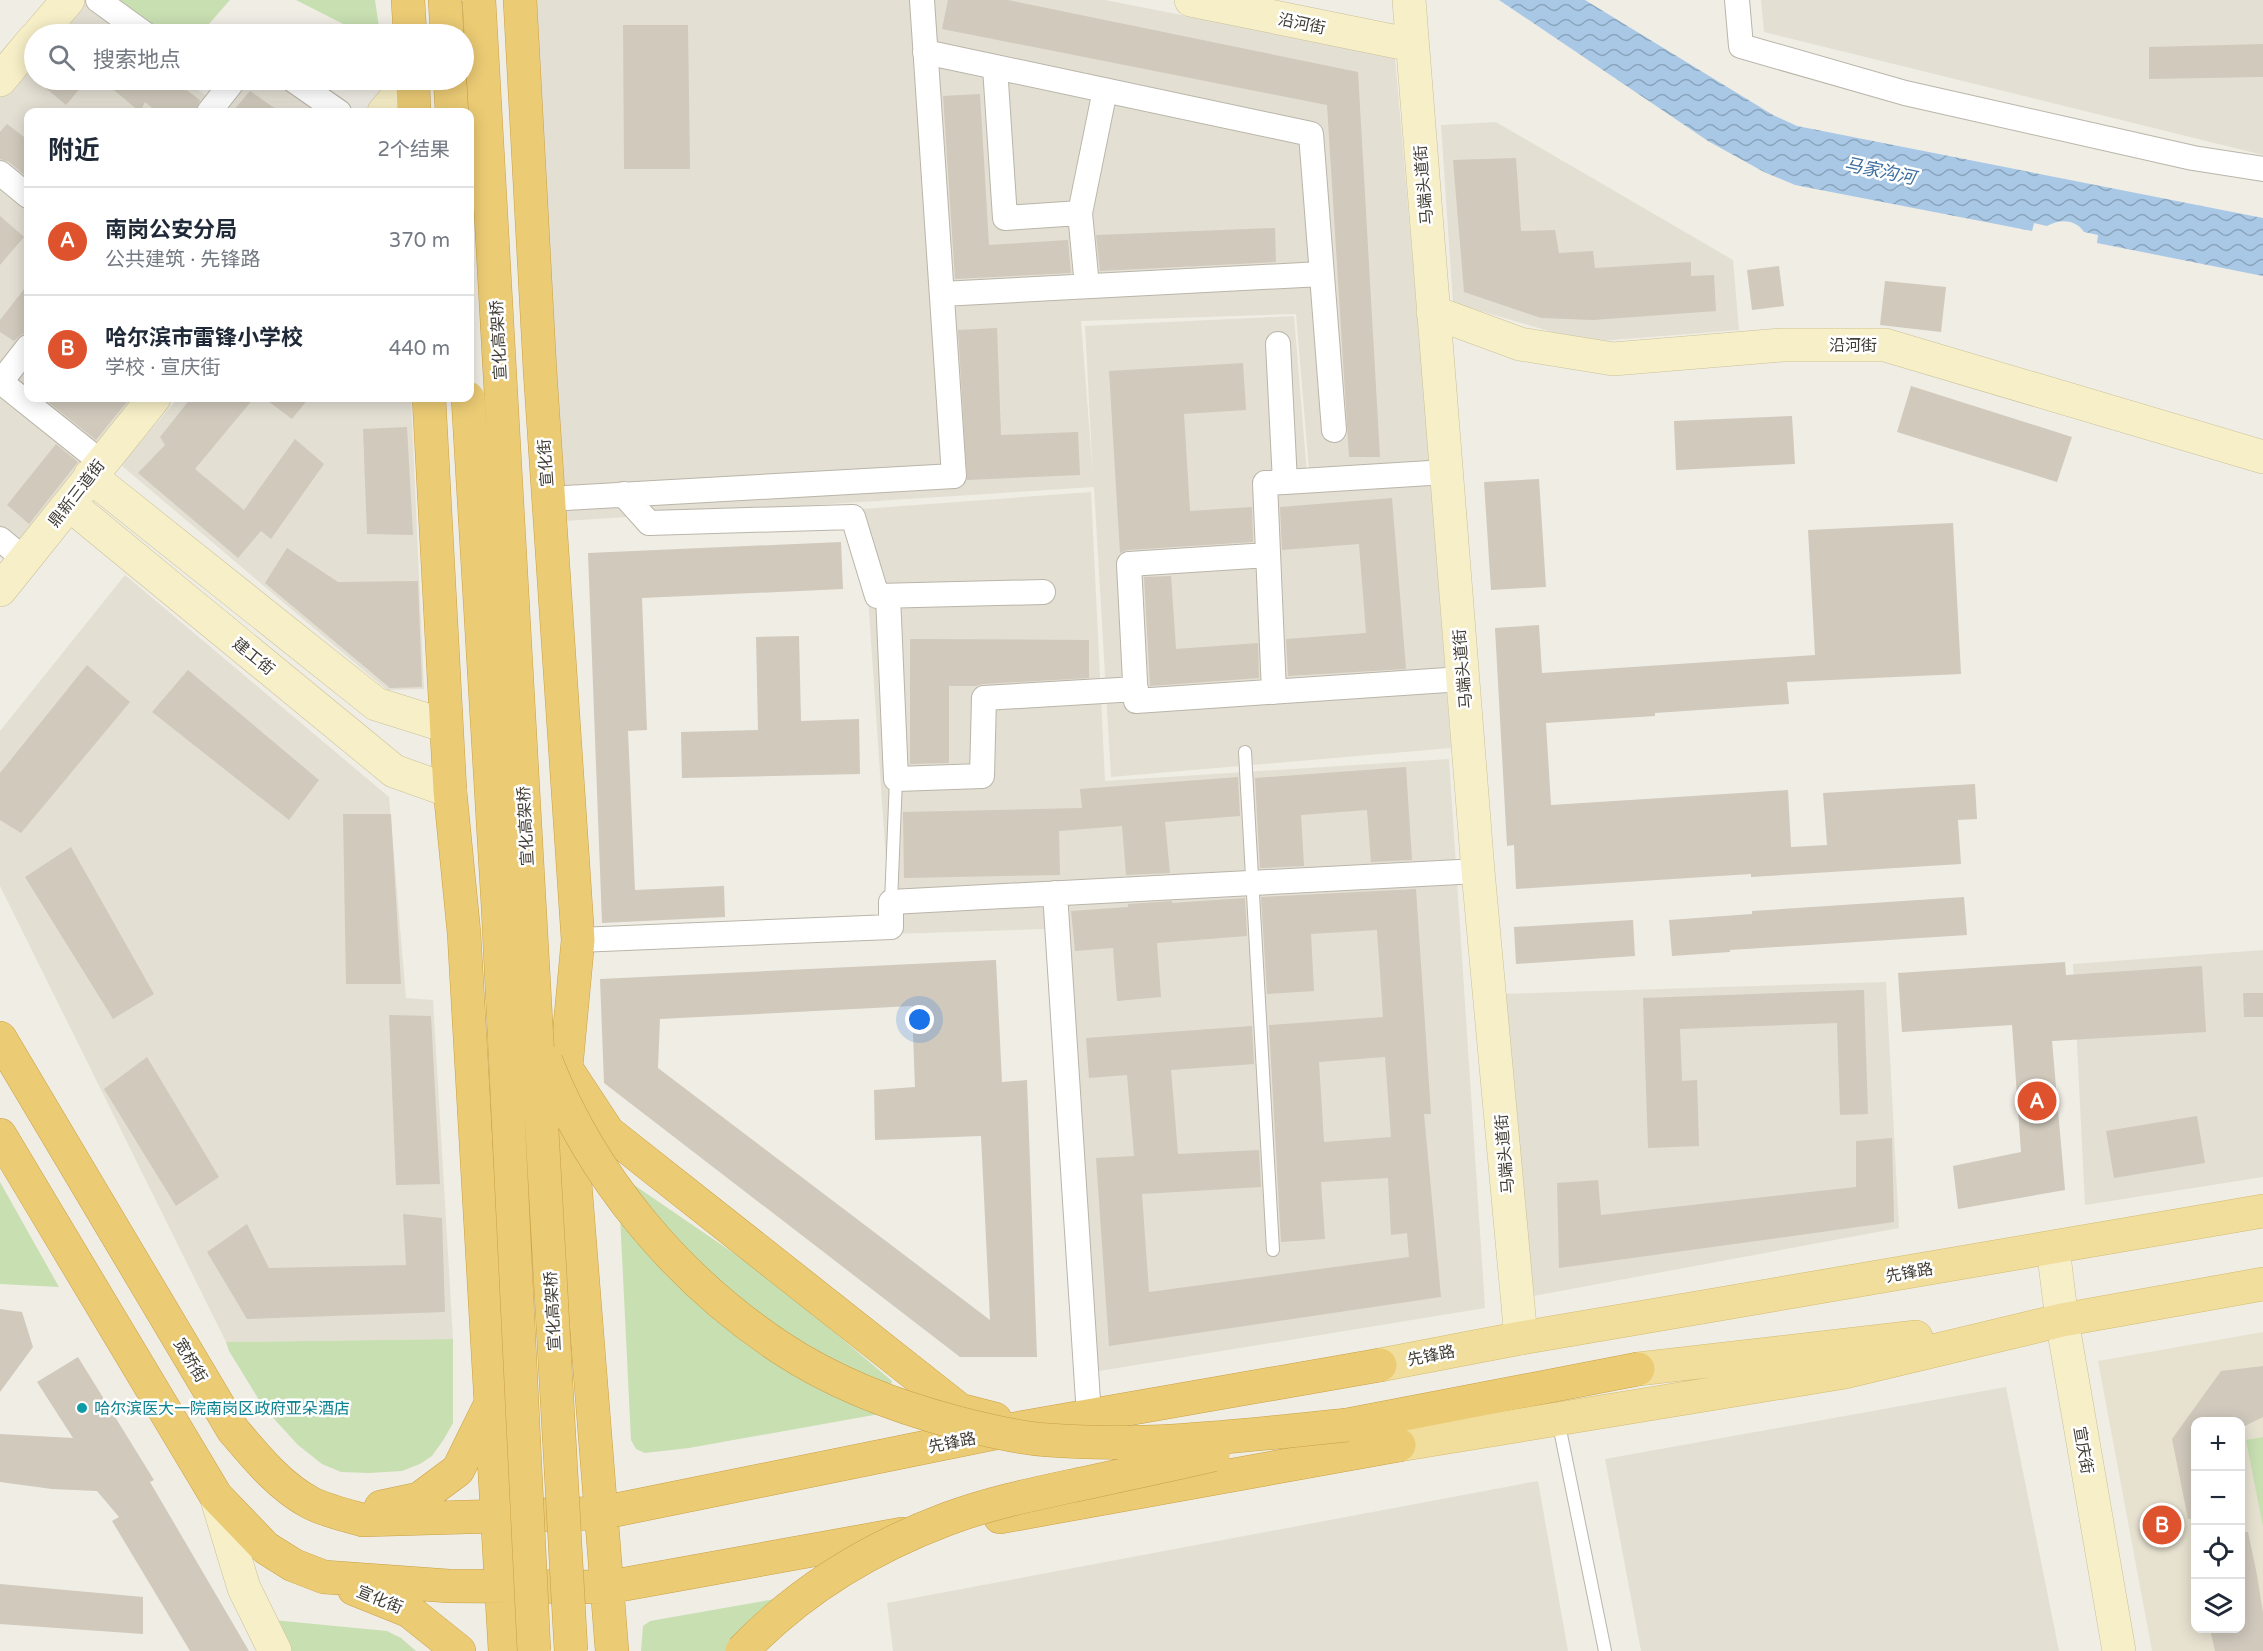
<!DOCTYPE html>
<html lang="zh">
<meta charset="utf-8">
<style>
:root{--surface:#fff;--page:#f2f2f3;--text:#1f2937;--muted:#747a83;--line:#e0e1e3;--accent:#de532d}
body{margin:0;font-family:"Varela Round","Noto Sans SC",sans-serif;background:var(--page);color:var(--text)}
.controls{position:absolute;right:18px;bottom:18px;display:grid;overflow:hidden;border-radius:12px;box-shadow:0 3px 15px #0003}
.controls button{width:54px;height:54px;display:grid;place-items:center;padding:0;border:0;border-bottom:2px solid var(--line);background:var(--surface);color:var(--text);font:30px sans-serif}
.you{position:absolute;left:920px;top:1020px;width:21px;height:21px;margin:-15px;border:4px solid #fff;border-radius:50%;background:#1a73e8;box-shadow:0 0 0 9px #1a73e833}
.badge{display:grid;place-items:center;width:39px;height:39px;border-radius:50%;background:var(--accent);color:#fff;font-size:20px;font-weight:700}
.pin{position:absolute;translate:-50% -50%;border:3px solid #fff;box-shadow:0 2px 6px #0006}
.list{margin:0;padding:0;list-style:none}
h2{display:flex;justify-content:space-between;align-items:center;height:78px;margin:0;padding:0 24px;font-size:26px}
h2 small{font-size:20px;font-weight:400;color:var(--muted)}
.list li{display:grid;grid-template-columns:39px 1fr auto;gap:18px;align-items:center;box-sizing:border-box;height:108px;padding:0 24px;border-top:2px solid var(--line)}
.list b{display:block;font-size:22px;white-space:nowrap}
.list p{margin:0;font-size:20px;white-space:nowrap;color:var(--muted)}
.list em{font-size:20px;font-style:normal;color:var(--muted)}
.icon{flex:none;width:33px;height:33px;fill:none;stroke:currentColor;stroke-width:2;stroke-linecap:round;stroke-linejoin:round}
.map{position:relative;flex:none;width:2263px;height:1651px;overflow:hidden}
.search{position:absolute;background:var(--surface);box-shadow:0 3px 15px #0003;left:24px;top:24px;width:450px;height:66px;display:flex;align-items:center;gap:15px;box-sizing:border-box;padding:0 21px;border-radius:33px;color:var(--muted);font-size:22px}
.panel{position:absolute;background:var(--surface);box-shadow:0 3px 15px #0003;left:24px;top:108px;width:450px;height:294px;border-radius:12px}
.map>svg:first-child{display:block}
</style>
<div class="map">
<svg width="2263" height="1651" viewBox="0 0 2263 1651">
<defs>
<pattern id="water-waves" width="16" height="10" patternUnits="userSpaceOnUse" patternTransform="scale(1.5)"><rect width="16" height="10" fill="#a8c8e6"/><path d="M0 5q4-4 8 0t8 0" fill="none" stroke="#8aa4bb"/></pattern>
</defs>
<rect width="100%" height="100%" fill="#f0ede5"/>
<path fill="#e3dfd3" d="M81 0 126 34H52Z
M534 0H1105L1395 57 1430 461 1309 470 1296 314 1081 321 1093 477 1085 326 1294 316 1307 474 1430 464 1451 748 1111 777 1094 487 565 521Z
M1761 0H2263V155L1764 32Z
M34 57V80H185L222 108 251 80H275L321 112H28V398H141L20 546 0 530V67Z
M1496 122 1733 260 1739 330 1587 342 1453 303 1441 125Z
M178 398H411L424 689 387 690 121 465Z
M1091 492 1105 781 1449 759 1485 1308 1075 1375 1045 929 891 934 862 509Z
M125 575 389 797 406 998 433 1000 453 1339 226 1342 0 886V731Z
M2263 950V1177L2085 1205 2073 964Z
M1886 982 1899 1228 1528 1297 1500 994Z
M2006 1387 2059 1651H1641L1605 1459Z
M1538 1481 1568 1651H893L887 1603Z"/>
<path fill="#e7e2d0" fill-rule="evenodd" d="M2263 1332V1651H2152L2098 1361ZM2196 1422H2240V1628H2196Z"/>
<path fill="#c8dfb2" d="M109 0H230L200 34H155Z
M296 0H375L380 34H363Z
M618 1174 770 1278 892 1381 885 1413 689 1448 645 1453 636 1449 631 1440Z
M0 1182 59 1287 0 1284Z
M453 1339V1423L444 1439 432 1456 420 1464 402 1471 369 1473 341 1472 322 1464 298 1445 264 1408 229 1351 226 1342Z
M2263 1437V1527L2246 1440Z
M792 1596 732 1651H641L643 1626 650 1621Z
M273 1620 387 1631 401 1638 416 1651H290Z"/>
<path fill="url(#water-waves)" d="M1499 0H1585L1773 115 1797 126 2263 218V276L2097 243 2098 235 2084 232C2075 219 2060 219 2047 226L2034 223 2032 231 1795 185 1764 172 1708 141Z"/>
<path fill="#d0c9bc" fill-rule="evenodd" d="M948 0H1008L1358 72 1380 457H1349L1327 105 942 29Z
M623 25H688L690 169H624Z
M2263 44V77L2149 79V47Z
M36 80H87L66 105Z
M102 80H173L200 100 195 112H157L145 102 140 112Z
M250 91 280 112H232Z
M980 94 989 245 1068 240 1071 273 955 279 943 96Z
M7 124 28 140V178L9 162 0 159V132Z
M1516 158 1521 231 1555 230 1559 253 1593 251 1595 268 1691 262V276L1714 275 1716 311 1593 320 1541 318 1464 292 1453 160Z
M0 216 24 237 0 265Z
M1275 228 1276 262 1100 271 1096 235Z
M1779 266 1784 306 1752 310 1747 270Z
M1885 281 1946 287 1941 332 1880 325Z
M28 284V333L22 334 14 341 0 332V320Z
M997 328 1001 435 1078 432 1080 475 967 480 958 330Z
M1243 363 1246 410 1184 414 1190 511 1252 507 1253 542 1128 550 1120 553 1109 371Z
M1911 386 2072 437 2057 482 1897 432Z
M43 398H130L96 440Z
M191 398H254L195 469 244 510 295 439 324 464 271 539 261 531 238 558 138 473 165 445 160 437Z
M264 398H309L292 419Z
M1792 416 1795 464 1676 470 1674 421Z
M407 427 413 535 367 534 363 429Z
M56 444 78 462 29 524 7 505Z
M1539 479 1546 587 1491 590 1484 482Z
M1392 498 1406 669 1288 676 1286 639 1366 633 1359 544 1282 550 1280 507Z
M1953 523 1961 674 1787 682 1789 704 1655 713V716L1546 723 1551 805 1788 790 1791 847 1827 845 1823 793 1975 784 1977 819 1958 820 1961 864 1751 877V874L1516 889 1514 845 1507 846 1495 628 1539 625 1542 673 1815 655 1808 530Z
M841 542 843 589 642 598 647 730 628 731 635 890 724 886 725 917 602 923 588 553Z
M287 548 338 582 418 581 422 687 390 688 265 583Z
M1171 576 1176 649 1258 643 1259 678 1150 686 1144 577Z
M799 636 801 721 859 719 860 774 682 778 681 732 758 730 756 637Z
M910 639 1089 640V678L983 684 976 686H949V763L910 764Z
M87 665 130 702 21 833 0 820V773Z
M188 670 319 780 289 820 152 712Z
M1406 767 1412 860 1371 862 1367 810 1301 815 1304 866 1260 868 1255 778Z
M1238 777 1240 816 1165 822 1170 873 1126 875 1122 826 1059 831 1060 875 904 878 903 812 1082 808 1080 789Z
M343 814H391L401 984H346Z
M71 847 154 994 113 1019 25 877Z
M1416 889 1431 1114H1424L1441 1297 1109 1346 1096 1158 1134 1156 1127 1075 1089 1078 1086 1038 1252 1026 1254 1064 1171 1070 1178 1154 1259 1150 1261 1187 1142 1194 1149 1292 1409 1257 1407 1233 1391 1235 1388 1178 1321 1182 1325 1239 1281 1242 1269 1025 1383 1017 1377 930 1311 934 1314 991 1267 994 1261 897ZM1385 1057 1391 1137 1324 1142 1319 1062Z
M1964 897 1967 935 1730 950V952L1672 956 1669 920 1752 914V911Z
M1245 898 1247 936 1157 943 1161 997 1117 1001 1113 948 1075 951 1071 911 1128 907V904L1172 901V903Z
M1633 920 1635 956 1516 964 1514 927Z
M996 960 1002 1082 1027 1080 1037 1357H960L604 1083 600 979ZM912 1006 915 1087 874 1090 875 1140 981 1136 990 1320 658 1068 660 1019Z
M2065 962 2066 975 2202 966 2206 1032 2052 1041 2065 1190 1958 1209 1953 1166 2021 1152 2012 1025 1902 1032 1898 973Z
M1864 990 1868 1114 1840 1115 1837 1023 1680 1029 1682 1081 1697 1080 1699 1146 1648 1148 1643 998Z
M2243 993H2263V1017H2244Z
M389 1015 431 1016 440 1184 396 1185Z
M147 1057 219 1177 176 1206 104 1089Z
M2197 1116 2205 1163 2114 1178 2106 1131Z
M1892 1138 1894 1222 1559 1268 1557 1183 1598 1180 1601 1215 1856 1187V1141Z
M403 1214 442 1218 445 1312 247 1319 207 1252 247 1224 269 1268 406 1265Z
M0 1309 22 1312 33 1347 0 1392Z
M78 1357 154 1480 150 1482 249 1651H190L112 1521 119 1517 97 1491 52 1489 0 1482V1434L73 1438 37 1382Z
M2263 1366V1417L2241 1428V1422H2196V1519H2188L2172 1439 2221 1371Z
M2241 1532H2248L2257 1575 2263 1613V1651H2215L2210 1629H2241Z
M0 1584 143 1597V1634L0 1624Z"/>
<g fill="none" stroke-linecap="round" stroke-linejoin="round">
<defs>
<path id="lane" d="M1245 752 1273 1250
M891 902 896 779
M1558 1420 1605 1651"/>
<path id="street" d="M98 0 145 34
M1737 0 1741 46 1905 93 2193 158 2263 169
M925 52 1311 134 1334 430
M995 67 1005 218 1080 213
M293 80 339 112
M209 112 234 80
M0 173 28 196
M1087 286 1080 213 1105 90
M942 294 1321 274
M1 382 101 462
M0 383 28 347
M1285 482 1446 472
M623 494 649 523 853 517 877 596 1043 592
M548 499 954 476 922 0
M0 539 24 559
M1268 555 1129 564 1136 701 1462 679
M888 596 896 779 982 776 984 698 1136 689
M1274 692 1265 483 1285 482 1278 344
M1055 893 1089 1416
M578 940 891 927V902L1478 871"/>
<path id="secondary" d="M1191 0 1412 45
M1409 0 1478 871 1521 1338
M39 34 68 0
M0 80 34 39
M384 112 411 80
M1433 312 1520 344 1613 359 1782 345H1885L2263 457
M90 476 376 704 446 726
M69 504 394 771 450 791
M0 590 154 398
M2053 1248 2062 1320 2119 1651
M216 1496 244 1588 275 1651"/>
<path id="primary" d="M1380 1365 1521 1338 2263 1211
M1638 1369 1916 1337
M1399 1445 1845 1372 2062 1320 2263 1284"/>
<path id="highway" d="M408 0 410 34
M445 0 447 34
M520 0 540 371 578 940 566 1068 612 1651
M413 80 414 112
M450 80 452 112
M429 398 450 791 464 933 505 1651
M0 1038 233 1430C255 1456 280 1487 311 1503 327 1511 345 1515 363 1520L601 1513 1025 1427 1380 1365
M568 1071 608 1132 960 1410 995 1419
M0 1135 216 1496 266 1548 293 1565 324 1577 449 1586 609 1587 902 1534
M1347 1425 1638 1369
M381 1507 419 1499 458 1470 491 1403
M1000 1517 1399 1445
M354 1589 409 1611 459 1651"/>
</defs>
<use href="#lane" stroke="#bab5a9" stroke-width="14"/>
<use href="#street" stroke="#bab5a9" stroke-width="26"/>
<use href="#secondary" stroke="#cac199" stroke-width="34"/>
<use href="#primary" stroke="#d3bc6f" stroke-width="34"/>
<use href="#highway" stroke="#c9a146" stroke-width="34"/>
<use href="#lane" stroke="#fff" stroke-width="12"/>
<use href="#street" stroke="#fff" stroke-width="24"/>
<use href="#secondary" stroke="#f7efc7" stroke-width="33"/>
<use href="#primary" stroke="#f1de9c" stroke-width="33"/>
<use href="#highway" stroke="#ebcb74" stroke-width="33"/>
<defs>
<path id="highway-bridge" d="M479 0 571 1651
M468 398 498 907 534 1651
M546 1061C592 1178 677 1279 781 1348 834 1383 897 1407 958 1423 987 1430 1018 1438 1048 1440 1148 1448 1248 1435 1347 1425
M742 1651C799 1591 870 1548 947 1519 987 1504 1029 1495 1071 1486 1118 1476 1166 1466 1213 1455"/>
</defs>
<use href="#highway-bridge" stroke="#c9a146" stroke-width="34" stroke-linecap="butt"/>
<use href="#highway-bridge" stroke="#ebcb74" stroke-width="33"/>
</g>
<circle fill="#0f9aa8" stroke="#fff" stroke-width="2" cx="82" cy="1408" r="6"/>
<g text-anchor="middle" stroke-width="5" stroke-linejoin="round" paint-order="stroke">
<g font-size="16" fill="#413d35" stroke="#fff">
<text transform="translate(1302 23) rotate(12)" y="6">沿河街</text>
<text transform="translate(1423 185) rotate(-95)" y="6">马端头道街</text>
<text transform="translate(498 340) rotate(-93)" y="6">宣化高架桥</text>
<text x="1853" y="351">沿河街</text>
<text transform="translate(545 463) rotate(-94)" y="6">宣化街</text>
<text transform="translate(76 493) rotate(-52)" y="6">鼎新三道街</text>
<text transform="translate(254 656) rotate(39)" y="6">建工街</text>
<text transform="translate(1462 669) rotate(-95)" y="6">马端头道街</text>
<text transform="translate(525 826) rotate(-93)" y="6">宣化高架桥</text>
<text transform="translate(1504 1154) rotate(-95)" y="6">马端头道街</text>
<text transform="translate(1909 1272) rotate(-10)" y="6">先锋路</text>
<text transform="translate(552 1311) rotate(-93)" y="6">宣化高架桥</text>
<text transform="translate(1431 1355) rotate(-11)" y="6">先锋路</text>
<text transform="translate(191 1360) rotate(59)" y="6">宽桥街</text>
<text transform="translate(952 1442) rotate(-11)" y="6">先锋路</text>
<text transform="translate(2084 1450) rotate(80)" y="6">宣庆街</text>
<text transform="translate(380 1599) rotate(22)" y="6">宣化街</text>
</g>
<g font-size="16" fill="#0d838f" stroke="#fff" text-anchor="start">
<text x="94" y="1414">哈尔滨医大一院南岗区政府亚朵酒店</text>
</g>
<g font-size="18" font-style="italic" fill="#3d6f9f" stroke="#fff">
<text transform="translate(1880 171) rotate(12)" y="6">马家沟河</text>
</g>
</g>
</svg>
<div class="controls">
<button>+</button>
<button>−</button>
<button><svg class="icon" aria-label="locate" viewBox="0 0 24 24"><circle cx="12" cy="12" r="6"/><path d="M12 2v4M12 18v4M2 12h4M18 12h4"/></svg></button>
<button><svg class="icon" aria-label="layers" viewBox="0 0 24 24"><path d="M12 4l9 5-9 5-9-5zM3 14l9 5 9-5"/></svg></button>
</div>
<div class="you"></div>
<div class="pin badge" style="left:2037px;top:1101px">A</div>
<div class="pin badge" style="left:2162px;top:1525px">B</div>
<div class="search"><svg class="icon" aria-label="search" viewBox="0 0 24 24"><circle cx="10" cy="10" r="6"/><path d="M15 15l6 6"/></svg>搜索地点</div>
<section class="panel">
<h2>附近<small>2个结果</small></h2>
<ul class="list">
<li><span class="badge">A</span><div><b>南岗公安分局</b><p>公共建筑 · 先锋路</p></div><em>370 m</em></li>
<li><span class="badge">B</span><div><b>哈尔滨市雷锋小学校</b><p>学校 · 宣庆街</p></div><em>440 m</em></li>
</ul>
</section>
</div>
